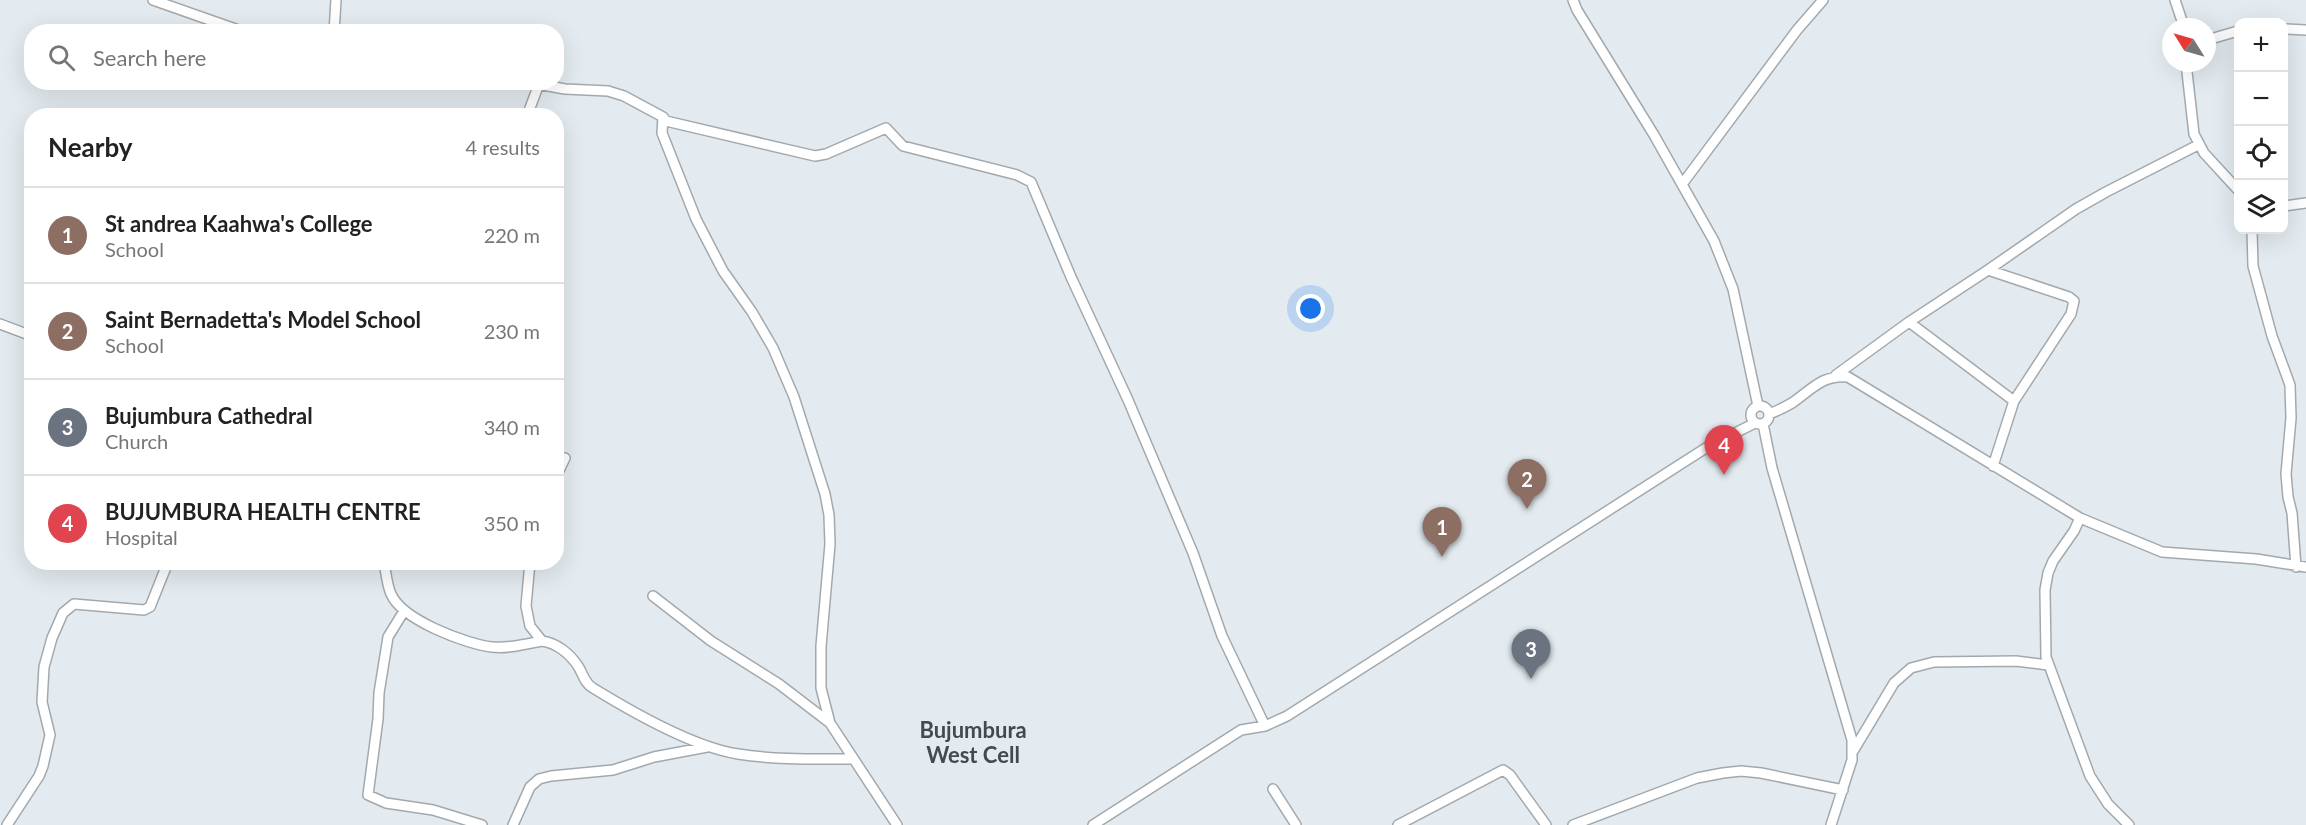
<!DOCTYPE html>
<meta charset="utf-8">
<style>
:root{--surface:#fff;--page:#f6f6f6;--text:#222;--muted:#767676;--line:#e0e0e0;--accent:#b49}
body{margin:0;font-family:Lato,sans-serif;background:var(--page);color:var(--text)}
.controls{position:absolute;right:18px;top:18px;display:grid;overflow:hidden;border-radius:12px;box-shadow:0 6px 24px #0002}
.controls button{width:54px;height:54px;display:grid;place-items:center;padding:0;border:0;border-bottom:2px solid var(--line);background:var(--surface);color:var(--text);font:30px sans-serif}
.compass{position:absolute;left:2162px;top:18px;width:54px;height:54px;border-radius:50%;background:var(--surface);box-shadow:0 6px 24px #0002;rotate:307deg}
.you{position:absolute;left:1311px;top:309px;width:21px;height:21px;margin:-15px;border:4px solid #fff;border-radius:50%;background:#1a73e8;box-shadow:0 0 0 9px #1a73e833}
.badge{display:grid;place-items:center;width:39px;height:39px;border-radius:50%;background:var(--accent);color:#fff;font-size:20px;font-weight:700}
.pin{position:absolute;translate:-50% -50px;filter:drop-shadow(0 2px 3px #0008)}
.pin::after{content:'';position:absolute;top:32px;width:21px;height:18px;background:inherit;clip-path:polygon(0 0,100% 0,50% 100%)}
.list{margin:0;padding:0;list-style:none}
h2{display:flex;justify-content:space-between;align-items:center;height:78px;margin:0;padding:0 24px;font-size:26px}
h2 small{font-size:20px;font-weight:400;color:var(--muted)}
.list li{display:grid;grid-template-columns:39px 1fr auto;gap:18px;align-items:center;box-sizing:border-box;height:96px;padding:0 24px;border-top:2px solid var(--line)}
.list b{display:block;font-size:22px;white-space:nowrap}
.list p{margin:0;font-size:20px;white-space:nowrap;color:var(--muted)}
.list em{font-size:20px;font-style:normal;color:var(--muted)}
.icon{flex:none;width:33px;height:33px;fill:none;stroke:currentColor;stroke-width:2;stroke-linecap:round;stroke-linejoin:round}
.map{position:relative;flex:none;width:2306px;height:825px;overflow:hidden}
.search{position:absolute;background:var(--surface);box-shadow:0 6px 24px #0002;left:24px;top:24px;width:540px;height:66px;display:flex;align-items:center;gap:15px;box-sizing:border-box;padding:0 21px;border-radius:24px;color:var(--muted);font-size:22px}
.panel{position:absolute;background:var(--surface);box-shadow:0 6px 24px #0002;left:24px;top:108px;width:540px;height:462px;border-radius:24px}
.map>svg:first-child{display:block}
</style>
<div class="map">
<svg width="2306" height="825" viewBox="0 0 2306 825">
<rect width="100%" height="100%" fill="#e3ebf0"/>
<g fill="none" stroke-linecap="round" stroke-linejoin="round">
<defs>
<path id="minor" d="M153 0 244 32
M1573 0 1577 10 1654 135 1714 241 1733 289 1758 406
M2175 0 2184 27
M2284 29 2306 30
M334 32 336 0
M2207 40 2238 31
M2186 63 2194 134 2204 153 2238 190
M526 82 565 89 608 91 624 96 663 117 662 133 696 219 723 271 752 312 773 348 794 397 825 494 829 515 830 544 821 646V688L830 723 897 825
M527 116 539 84
M663 117 666 121 815 156 826 154 886 128 903 146 1017 175 1031 182 1071 277 1128 400 1193 553 1222 636 1265 726
M1683 183 1797 30 1823 0
M2284 206 2306 203
M2252 230 2253 266 2272 336 2290 385 2291 418 2286 474 2288 497 2292 513 2296 567
M1988 270 2069 297 2074 301 2071 314 2014 401 1993 466
M1909 322 2014 401
M0 324 32 336
M1836 375 1909 322 1988 270 2076 209 2106 192 2198 145
M1751 415a9 9 0 1 1 18 0a9 9 0 1 1-18 0Z
M1769 414C1777 411 1785 407 1792 403 1811 390 1823 374 1848 377L2080 518 2074 531 2053 561 2048 573 2045 590 2046 657 2090 776 2108 804 2129 825
M1763 424 1772 468 1852 740V760L1831 825
M556 477 565 458
M2080 518 2162 552 2256 559 2306 567
M384 562C386 573 387 585 391 594 402 620 466 644 492 647 508 649 526 644 542 641
M530 562 526 606 530 626 542 641C557 643 570 654 578 666 583 674 585 684 593 688 632 712 693 747 738 754 776 760 814 759 852 759
M653 596 711 641 779 684 830 723
M404 611 388 637 379 693 378 719 368 795 386 803 433 810 482 825
M1852 753 1894 683 1911 668 1934 662 2016 661 2048 665
M1273 789 1296 825
M7 825 39 776 43 766 50 735 42 702 44 667 52 638 63 613 74 604 144 610 150 607 168 562
M513 825 530 787 539 779 551 776 613 770 654 757 707 747
M1093 825 1241 730 1265 726 1287 716 1709 446 1755 423
M1398 825 1503 770 1510 775 1546 825
M1573 825 1697 778 1723 773 1741 771 1761 773 1843 790"/>
</defs>
<use href="#minor" stroke="#a2a9ae" stroke-width="12"/>
<use href="#minor" stroke="#fff" stroke-width="9"/>
</g>
<g text-anchor="middle" stroke-width="6" stroke-linejoin="round" paint-order="stroke">
<g font-size="22" font-weight="bold" fill="#43494d" stroke="#e3ebf0">
<text x="973" y="738">Bujumbura<tspan x="973" dy="25">West Cell</tspan></text>
</g>
</g>
</svg>
<div class="controls">
<button>+</button>
<button>−</button>
<button><svg class="icon" aria-label="locate" viewBox="0 0 24 24"><circle cx="12" cy="12" r="6"/><path d="M12 2v4M12 18v4M2 12h4M18 12h4"/></svg></button>
<button><svg class="icon" aria-label="layers" viewBox="0 0 24 24"><path d="M12 4l9 5-9 5-9-5zM3 14l9 5 9-5"/></svg></button>
</div>
<svg class="compass" viewBox="-18 -18 36 36"><path d="M0-13l5 13h-10z" fill="#e53935"/><path d="M0 13l5-13h-10z" fill="#767676"/></svg>
<div class="you"></div>
<div class="pin badge" style="left:1442px;top:557px;background:#8d6e63">1</div>
<div class="pin badge" style="left:1527px;top:509px;background:#8d6e63">2</div>
<div class="pin badge" style="left:1531px;top:679px;background:#6b7280">3</div>
<div class="pin badge" style="left:1724px;top:475px;background:#e0444e">4</div>
<div class="search"><svg class="icon" aria-label="search" viewBox="0 0 24 24"><circle cx="10" cy="10" r="6"/><path d="M15 15l6 6"/></svg>Search here</div>
<section class="panel">
<h2>Nearby<small>4 results</small></h2>
<ul class="list">
<li><span class="badge" style="background:#8d6e63">1</span><div><b>St andrea Kaahwa's College</b><p>School</p></div><em>220 m</em></li>
<li><span class="badge" style="background:#8d6e63">2</span><div><b>Saint Bernadetta's Model School</b><p>School</p></div><em>230 m</em></li>
<li><span class="badge" style="background:#6b7280">3</span><div><b>Bujumbura Cathedral</b><p>Church</p></div><em>340 m</em></li>
<li><span class="badge" style="background:#e0444e">4</span><div><b>BUJUMBURA HEALTH CENTRE</b><p>Hospital</p></div><em>350 m</em></li>
</ul>
</section>
</div>
